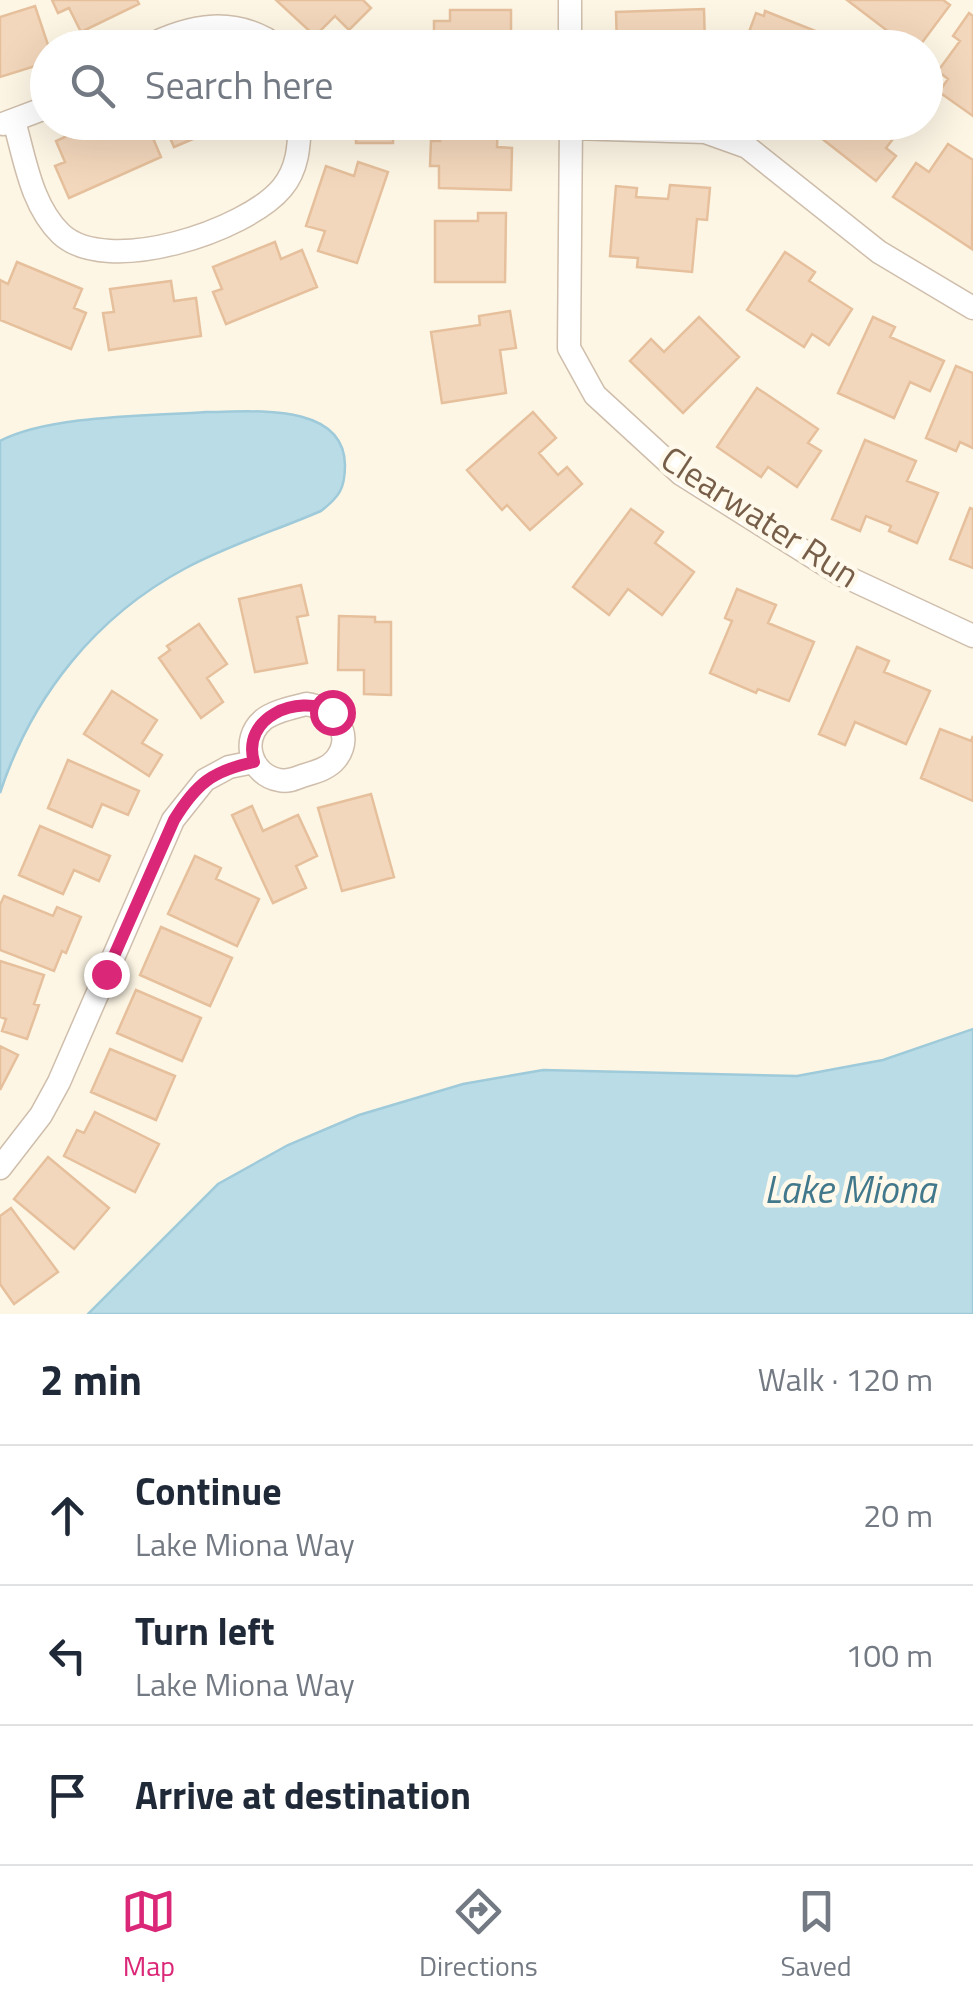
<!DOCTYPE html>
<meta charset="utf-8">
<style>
:root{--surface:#fff;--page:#f6f6f7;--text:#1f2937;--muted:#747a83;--line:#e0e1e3;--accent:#db2777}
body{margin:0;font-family:"Titillium Web",sans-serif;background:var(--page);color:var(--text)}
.stop{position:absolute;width:30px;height:30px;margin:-22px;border:8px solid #db2777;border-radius:50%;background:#fff}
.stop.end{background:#db2777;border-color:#fff;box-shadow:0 2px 10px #0008}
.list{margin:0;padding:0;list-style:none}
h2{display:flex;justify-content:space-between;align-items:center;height:130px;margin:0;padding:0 40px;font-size:42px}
h2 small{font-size:32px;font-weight:400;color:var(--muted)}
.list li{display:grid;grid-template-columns:65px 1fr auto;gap:30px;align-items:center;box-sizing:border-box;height:140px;padding:0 40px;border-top:2px solid var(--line)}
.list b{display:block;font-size:38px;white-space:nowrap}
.list p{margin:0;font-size:32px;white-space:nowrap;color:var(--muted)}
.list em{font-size:32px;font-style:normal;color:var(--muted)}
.icon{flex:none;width:55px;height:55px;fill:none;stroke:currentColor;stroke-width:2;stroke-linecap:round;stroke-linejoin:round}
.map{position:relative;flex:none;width:973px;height:1314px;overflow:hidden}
.search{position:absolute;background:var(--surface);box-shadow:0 10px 40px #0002;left:30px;right:30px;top:30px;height:110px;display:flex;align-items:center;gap:25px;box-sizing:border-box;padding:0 35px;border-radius:55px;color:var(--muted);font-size:38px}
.sheet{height:550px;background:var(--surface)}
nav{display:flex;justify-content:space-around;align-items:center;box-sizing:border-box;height:140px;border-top:2px solid var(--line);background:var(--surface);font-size:28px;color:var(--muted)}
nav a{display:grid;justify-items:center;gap:5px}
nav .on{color:var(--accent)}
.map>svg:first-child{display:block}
</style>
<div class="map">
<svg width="973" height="1314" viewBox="0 0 973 1314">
<rect width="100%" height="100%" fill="#fdf6e5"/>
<path fill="#b9dce7" stroke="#9fcad9" stroke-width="2.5" d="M206 412C250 412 344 401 345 465 345 489 339 497 321 511 277 530 229 545 186 568 96 616 32 696 0 793V441C50 415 149 416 206 412Z
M973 1029V1314H88L218 1184 288 1145 359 1115 463 1084 543 1070 797 1076 883 1060Z"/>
<path fill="#f3d7bc" stroke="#e6c09c" stroke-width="2.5" d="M52 0H137L139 4 81 32 69 8 58 13Z
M276 0H363L371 8 349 30 335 16 315 36Z
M847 0H943L950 5 918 48H910Z
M35 6 49 48 48 62 0 77V17Z
M704 9 705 48H617L616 12Z
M450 10H511V48H434V21H450Z
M765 11 818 32 813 47 815 48H743L756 13 764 16Z
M969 13 973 16V116L939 92 948 79 938 71 960 41 953 36Z
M96 122H121L126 133 147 124 161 157 69 198 55 166 65 162 56 141Z
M163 122H233L174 147Z
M331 122H393V143H356V126H331Z
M498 122 497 147 512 148 511 190 439 188V166H430L431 141H440V123Z
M825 122H906L886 148 896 156 876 181 816 134Z
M948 144 973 160 972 249 893 197 916 163 929 172Z
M358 162 388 172 357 263 318 251 325 231 306 226 326 166 354 176Z
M670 185 710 188 707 220 697 219 692 272 637 267 638 258 610 256 616 186 637 188 636 197 668 199Z
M478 213H506L505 282H435V221H478Z
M275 242 281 259 302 250 317 287 226 324 213 292 222 289 213 267Z
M785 252 815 272 809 281 852 309 829 345 812 334 804 347 747 310Z
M17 262 82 289 74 308 86 313 71 349 0 320V280L8 284Z
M171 281 174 301 196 298 201 336 109 350 103 313 114 312 110 289Z
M510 311 516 348 500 350 506 393 442 403 431 332 480 325 479 316Z
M699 317 739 357 683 413 630 361 651 339 664 352Z
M873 317 895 327 890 337 944 361 930 391 910 382 894 418 838 393Z
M956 366 973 373V448L960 442 956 451 926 438Z
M757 388 818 429 808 443 821 451 797 487 768 467 761 477 717 447Z
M533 412 556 438 539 453 558 475 567 467 582 484 530 530 507 505 502 510 467 470Z
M865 440 916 461 907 481 938 493 917 543 889 531 891 526 866 516 860 531 832 519Z
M970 508 973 509V568L950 559Z
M631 509 663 532 655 543 694 572 662 615 628 589 609 615 573 587Z
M301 585 308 615 297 617 307 663 255 672 239 599Z
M737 589 776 605 768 623 814 642 789 701 758 689 756 693 710 673 732 621 725 618Z
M339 616 375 617V622H391V695L364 694V670H338Z
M199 624 227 664 207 678 223 702 201 718 159 658 170 650 167 646Z
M857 647 889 661 884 672 930 691 906 744 855 722 845 745 819 734Z
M112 691 157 720 142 743 162 755 149 776 84 734Z
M940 729 971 741 973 736V801L921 778Z
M68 760 139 791 128 815 102 804 92 827 48 808Z
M371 794 394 877 342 891 318 808Z
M252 806 263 831 298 815 317 856 296 866 306 888 273 903 232 815Z
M40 826 110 856 99 881 74 870 63 894 19 875Z
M195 856 221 868 216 879 259 899 237 946 168 914Z
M4 896 53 916 57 907 81 917 66 953 62 951 54 971 0 950V905Z
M161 927 232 958 210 1006 140 975Z
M0 961 44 975 34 1004 39 1005 27 1039 2 1031 6 1019 0 1017Z
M136 990 201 1018 182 1061 117 1033Z
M0 1046 18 1055 0 1090Z
M110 1049 175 1076 156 1120 91 1092Z
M95 1112 159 1144 135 1192 64 1156 77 1130 84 1133Z
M48 1157 109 1208 74 1249 14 1199Z
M11 1208 58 1272 14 1304 0 1284V1216Z"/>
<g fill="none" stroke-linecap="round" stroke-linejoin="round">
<defs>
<path id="street" d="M570 0V48
M144 48C190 24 236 15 280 48
M14 121C25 159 31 205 61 234 107 277 246 231 282 188 298 169 299 146 300 122
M571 122 569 348 595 395 681 474 840 574 973 636
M3 124 48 107
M571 128 705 132 747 147 879 252 973 308
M306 704C332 707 356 733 336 759 328 769 315 772 302 776 294 779 288 782 279 780 251 775 240 740 263 720 274 711 292 708 306 704Z
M0 1168 41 1115 59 1082 173 820 205 780 229 767 254 762"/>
</defs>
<use href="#street" stroke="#cfbeab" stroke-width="25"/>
<use href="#street" stroke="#fff" stroke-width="22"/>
</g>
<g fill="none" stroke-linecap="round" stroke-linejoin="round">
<path stroke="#db2777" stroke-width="12" d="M106 974 174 820C196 784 212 771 254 762 241 718 297 693 332 712"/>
</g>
<g text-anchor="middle" stroke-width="9" stroke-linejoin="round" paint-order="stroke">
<g font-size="35" fill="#775e49" stroke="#fff9ec">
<text transform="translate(760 517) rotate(33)" y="12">Clearwater Run</text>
</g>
<g font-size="38" font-style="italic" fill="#42788b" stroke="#fff9ec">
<text x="850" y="1203">Lake Miona</text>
</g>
</g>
</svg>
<div class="stop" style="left:332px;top:712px"></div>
<div class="stop end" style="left:106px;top:974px"></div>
<div class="search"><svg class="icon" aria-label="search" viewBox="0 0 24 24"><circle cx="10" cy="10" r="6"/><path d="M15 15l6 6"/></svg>Search here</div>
</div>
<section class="sheet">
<h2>2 min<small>Walk · 120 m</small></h2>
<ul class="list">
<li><svg class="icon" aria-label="ahead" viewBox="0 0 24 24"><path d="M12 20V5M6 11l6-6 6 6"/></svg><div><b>Continue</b><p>Lake Miona Way</p></div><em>20 m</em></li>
<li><svg class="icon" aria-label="left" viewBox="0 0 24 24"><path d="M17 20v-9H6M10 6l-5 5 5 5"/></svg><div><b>Turn left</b><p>Lake Miona Way</p></div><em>100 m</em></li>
<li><svg class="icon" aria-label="arrive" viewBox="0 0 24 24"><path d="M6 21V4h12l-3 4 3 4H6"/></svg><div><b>Arrive at destination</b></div></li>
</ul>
</section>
<nav>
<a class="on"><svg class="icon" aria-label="map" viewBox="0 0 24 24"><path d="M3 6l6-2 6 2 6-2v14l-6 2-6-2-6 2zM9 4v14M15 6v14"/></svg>Map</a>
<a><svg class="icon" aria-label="directions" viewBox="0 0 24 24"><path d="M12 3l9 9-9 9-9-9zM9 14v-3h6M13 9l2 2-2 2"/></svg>Directions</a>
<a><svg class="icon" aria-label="saved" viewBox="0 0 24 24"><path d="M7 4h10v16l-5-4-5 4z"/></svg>Saved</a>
</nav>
